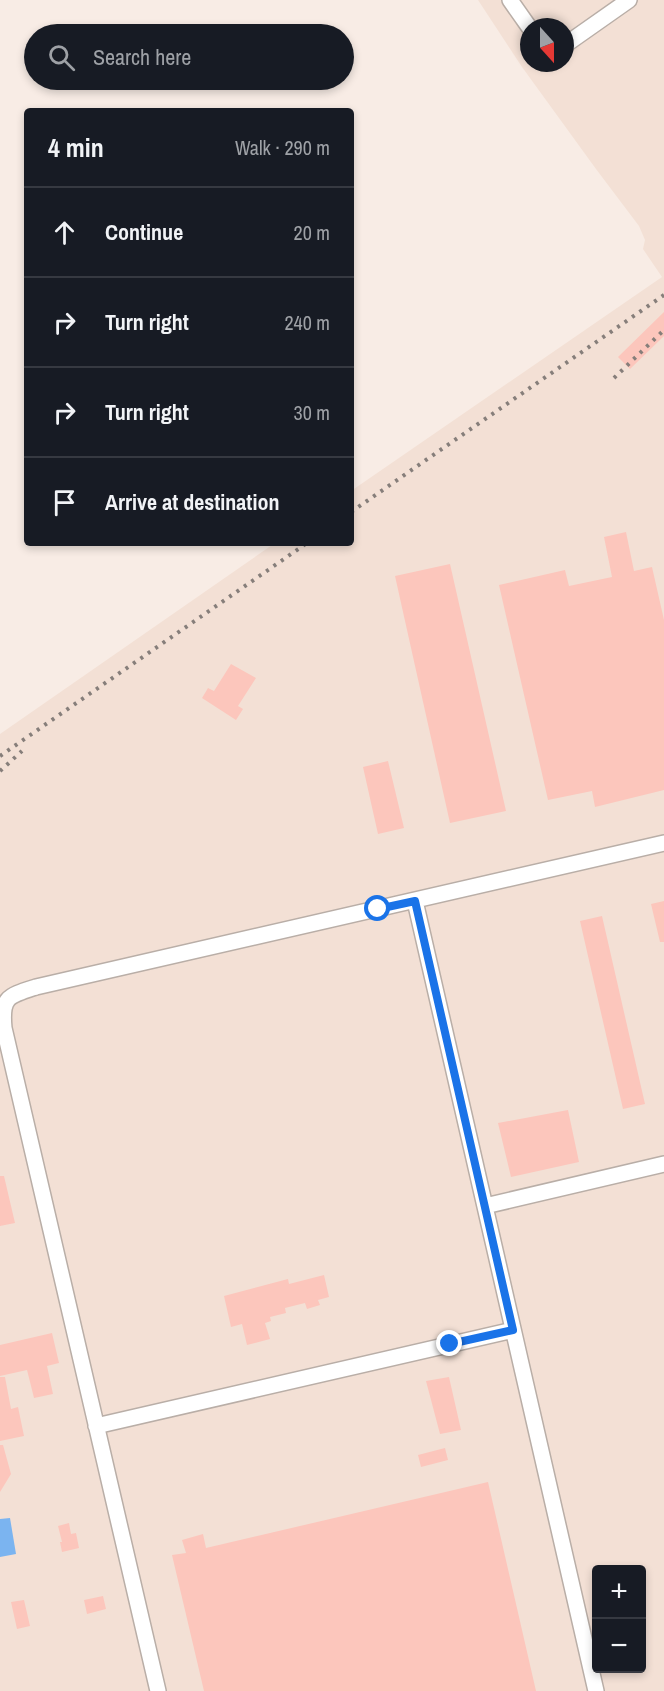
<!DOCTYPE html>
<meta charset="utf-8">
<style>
:root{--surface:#171b24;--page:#20242c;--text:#f1f3f6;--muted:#9ea1a6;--line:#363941}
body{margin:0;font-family:"Archivo Narrow",sans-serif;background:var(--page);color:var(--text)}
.controls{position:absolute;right:18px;bottom:18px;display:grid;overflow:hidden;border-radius:6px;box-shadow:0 3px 9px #0003}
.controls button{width:54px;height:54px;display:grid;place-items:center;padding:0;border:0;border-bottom:2px solid var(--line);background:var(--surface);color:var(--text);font:30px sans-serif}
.compass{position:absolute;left:520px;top:18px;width:54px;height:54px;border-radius:50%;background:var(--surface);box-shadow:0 3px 9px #0003;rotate:159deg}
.stop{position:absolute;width:18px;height:18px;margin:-14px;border:4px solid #1a73e8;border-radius:50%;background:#fff}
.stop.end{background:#1a73e8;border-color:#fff;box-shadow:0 2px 6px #0008}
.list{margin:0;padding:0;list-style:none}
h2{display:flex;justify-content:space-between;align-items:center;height:78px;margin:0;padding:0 24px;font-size:26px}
h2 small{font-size:20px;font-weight:400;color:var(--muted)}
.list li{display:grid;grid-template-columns:39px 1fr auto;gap:18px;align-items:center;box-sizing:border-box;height:90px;padding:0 24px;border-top:2px solid var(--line)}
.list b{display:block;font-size:22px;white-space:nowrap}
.list em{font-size:20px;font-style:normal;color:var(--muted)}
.icon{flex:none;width:33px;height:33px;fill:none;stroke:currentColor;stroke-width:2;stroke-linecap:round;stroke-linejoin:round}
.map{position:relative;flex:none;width:664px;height:1691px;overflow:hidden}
.search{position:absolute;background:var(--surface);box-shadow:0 3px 9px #0003;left:24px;top:24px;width:330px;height:66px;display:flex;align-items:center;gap:15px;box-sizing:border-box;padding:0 21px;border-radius:33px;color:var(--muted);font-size:22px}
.panel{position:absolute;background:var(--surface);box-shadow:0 3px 9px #0003;left:24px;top:108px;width:330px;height:438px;border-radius:6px}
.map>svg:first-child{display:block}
</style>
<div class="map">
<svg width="664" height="1691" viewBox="0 0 664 1691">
<rect width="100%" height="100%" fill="#f8ece5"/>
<path fill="#f3e0d5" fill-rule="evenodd" d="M478 0H664V1691H0V734L275 543H351V491L662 277 643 249 645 240 639 226 596 169 522 67ZM529 27H565V63H529ZM596 1570H642V1668H596Z"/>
<path fill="#7bb4f0" d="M10 1518 16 1554 0 1557V1519Z"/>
<path fill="#fcc6bc" d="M664 312V336L630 369 618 357Z
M626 532 634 571 652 567 664 620V790L595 807 592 791 548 800 499 585 565 570 569 586 612 577 604 537Z
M450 564 506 811 450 823 395 576Z
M231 664 256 678 238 706 243 709 236 720 202 698 208 688 214 691Z
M388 761 404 828 378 834 363 767Z
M664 901V942H660L651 904Z
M602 916 645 1104 623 1109 580 921Z
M568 1110 579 1162 511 1177 498 1123Z
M0 1176H4L15 1223 0 1226Z
M324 1275 329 1297 318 1300 320 1305 307 1309 305 1303 285 1308 286 1313 270 1317 271 1321 265 1323 270 1339 247 1345 242 1324 231 1327 224 1296 288 1279 289 1284Z
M52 1333 59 1363 47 1366 53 1394 34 1398 27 1370 0 1376V1345Z
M0 1377H5L11 1409 18 1407 24 1436 0 1441Z
M449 1377 461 1430 440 1434 426 1381Z
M0 1445H3L11 1474 0 1492Z
M445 1448 448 1460 421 1467 418 1455Z
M488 1482 536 1691H204L172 1555 186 1553 182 1540 203 1534 206 1548Z
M69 1523 71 1534 76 1533 79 1548 62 1552 60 1542H62L58 1526Z
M103 1596 106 1609 87 1614 84 1600Z
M24 1600 30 1626 17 1629 11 1602Z"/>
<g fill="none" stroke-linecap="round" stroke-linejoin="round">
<defs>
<path id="minor" d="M510 0 529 27
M565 45 629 0
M415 901 596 1691
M485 1206 664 1164
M96 1426 513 1330
M158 1691 4 1028C1 997 8 996 36 987L664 843"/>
</defs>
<use href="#minor" stroke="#b9aea7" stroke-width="18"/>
<use href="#minor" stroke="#fff" stroke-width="15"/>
<path stroke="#867e7a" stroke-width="4" stroke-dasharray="3 6" stroke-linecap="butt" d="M614 378 664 330
M351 512 664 295
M0 756 307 543
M0 771 22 751"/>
</g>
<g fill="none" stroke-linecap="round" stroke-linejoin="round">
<path stroke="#1a73e8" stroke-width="8" d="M378 909 415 901 513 1330 450 1344"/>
</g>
</svg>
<div class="controls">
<button>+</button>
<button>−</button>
</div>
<svg class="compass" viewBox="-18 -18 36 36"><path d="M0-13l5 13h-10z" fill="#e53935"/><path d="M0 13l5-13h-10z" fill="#9ea1a6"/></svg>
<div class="stop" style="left:378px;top:909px"></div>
<div class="stop end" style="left:450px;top:1344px"></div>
<div class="search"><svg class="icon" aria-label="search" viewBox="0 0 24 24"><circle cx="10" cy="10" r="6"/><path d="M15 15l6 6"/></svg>Search here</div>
<section class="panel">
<h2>4 min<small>Walk · 290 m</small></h2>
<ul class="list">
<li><svg class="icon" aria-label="ahead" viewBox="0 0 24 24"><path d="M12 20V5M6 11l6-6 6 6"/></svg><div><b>Continue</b></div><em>20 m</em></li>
<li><svg class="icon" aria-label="right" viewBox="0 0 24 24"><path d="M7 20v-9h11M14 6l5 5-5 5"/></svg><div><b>Turn right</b></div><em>240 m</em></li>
<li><svg class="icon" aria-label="right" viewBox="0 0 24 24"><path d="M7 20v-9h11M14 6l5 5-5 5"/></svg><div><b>Turn right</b></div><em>30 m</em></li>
<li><svg class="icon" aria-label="arrive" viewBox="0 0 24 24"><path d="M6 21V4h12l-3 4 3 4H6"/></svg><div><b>Arrive at destination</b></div></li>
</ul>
</section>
</div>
